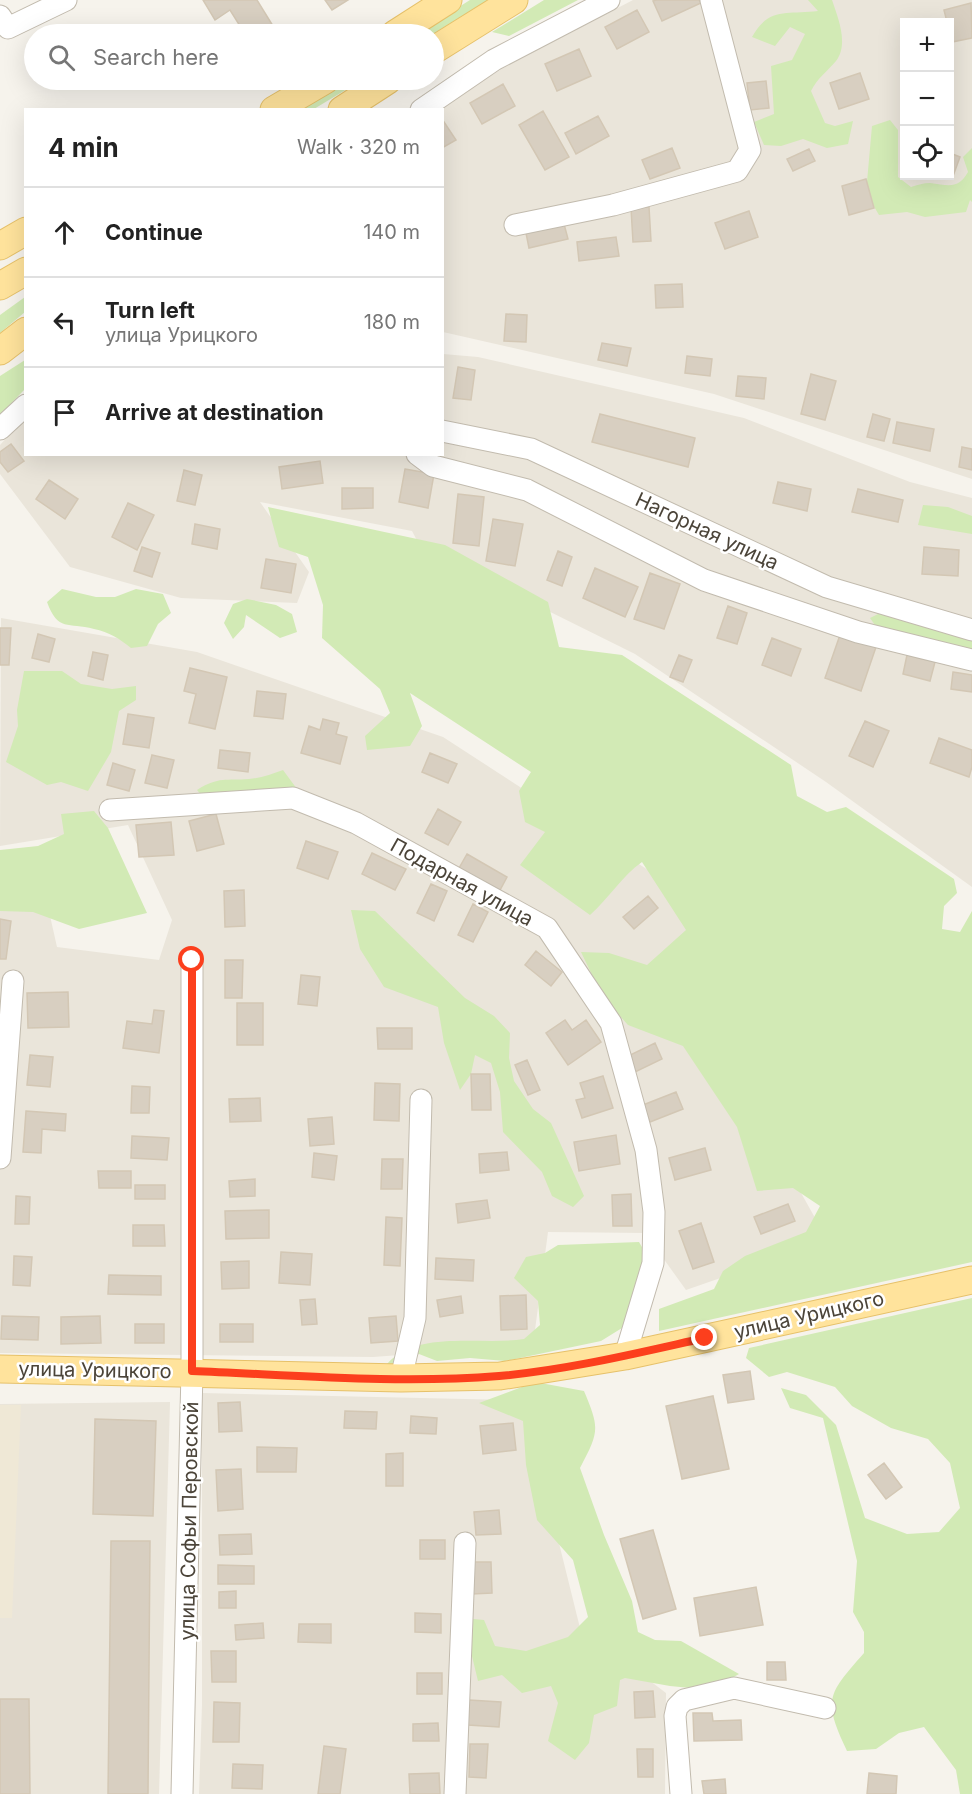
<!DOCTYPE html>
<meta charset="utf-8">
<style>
:root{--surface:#fff;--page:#f6f6f6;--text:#222;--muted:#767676;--line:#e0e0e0}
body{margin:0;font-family:Inter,sans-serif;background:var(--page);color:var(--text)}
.controls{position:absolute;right:18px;top:18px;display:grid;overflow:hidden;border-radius:0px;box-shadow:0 6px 24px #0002}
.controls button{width:54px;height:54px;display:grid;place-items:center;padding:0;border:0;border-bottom:2px solid var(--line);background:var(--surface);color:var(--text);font:30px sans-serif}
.stop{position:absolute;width:18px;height:18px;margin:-14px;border:4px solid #fc3f1d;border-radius:50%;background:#fff}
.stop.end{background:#fc3f1d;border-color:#fff;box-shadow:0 2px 6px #0008}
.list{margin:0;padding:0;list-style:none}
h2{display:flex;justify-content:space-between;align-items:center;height:78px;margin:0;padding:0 24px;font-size:26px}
h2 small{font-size:20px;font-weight:400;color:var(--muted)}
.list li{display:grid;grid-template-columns:39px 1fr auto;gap:18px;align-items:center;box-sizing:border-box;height:90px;padding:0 24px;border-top:2px solid var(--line)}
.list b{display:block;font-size:22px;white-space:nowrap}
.list p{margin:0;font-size:20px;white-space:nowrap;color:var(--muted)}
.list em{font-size:20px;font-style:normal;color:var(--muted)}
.icon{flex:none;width:33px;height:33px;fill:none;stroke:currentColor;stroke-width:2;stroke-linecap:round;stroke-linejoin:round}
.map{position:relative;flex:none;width:972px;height:1794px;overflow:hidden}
.search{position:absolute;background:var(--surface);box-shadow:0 6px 24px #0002;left:24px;top:24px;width:420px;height:66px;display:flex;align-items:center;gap:15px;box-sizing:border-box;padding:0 21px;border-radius:33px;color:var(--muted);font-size:22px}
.panel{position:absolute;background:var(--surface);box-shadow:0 6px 24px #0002;left:24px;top:108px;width:420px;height:348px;border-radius:0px}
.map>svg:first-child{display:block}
</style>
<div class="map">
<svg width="972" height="1794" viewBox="0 0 972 1794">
<rect width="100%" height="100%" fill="#f6f3ec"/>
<path fill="#eae5da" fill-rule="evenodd" d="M633 0H972V479L714 394 443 332 442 110H435L510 64ZM904 22H950V176H904Z
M443 354 478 357 744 418 910 482 972 498V887L826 782 635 654 421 548 412 531 260 502 309 572 297 603 181 598 70 567 0 474V445L25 418 26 454H442Z
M1 618 197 652 443 737 662 879 755 1063 786 1166 819 1225 798 1251 686 1290 645 1233 548 1232 533 1345 373 1357 0 1353V903L46 898 57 947 159 960 172 920 128 825 0 846Z
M202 1393 515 1400 528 1418 580 1628 666 1693 665 1794H199L202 1705Z
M170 1402 159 1794H0V1404Z"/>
<path fill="#efe8d6" d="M0 1405H21L12 1618H0Z"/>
<path fill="#d2eab5" d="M470 0H488L433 34H416Z
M544 0H578L509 36 492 32Z
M808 0H832C838 18 849 44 836 61 827 72 818 77 811 91L825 123 835 126 853 121 848 144 827 148 803 139 781 146 764 145 754 122 774 114 771 66 792 60 805 34 790 27 775 46 752 37C769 6 788 15 818 11Z
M345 80H362L314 109 297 110Z
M890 120 898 130V177L911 187C917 185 924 183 930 183 948 185 958 190 968 172L963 157 972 148V202L970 200 966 212 925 217 907 212 879 215 866 193 872 126Z
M25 297V312L0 333V315Z
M25 360V389L0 415V376Z
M923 505 948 507 972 516V534L918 525Z
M268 507 445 545 548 602 559 647 622 655 791 765 797 796 827 812 846 807 954 879 957 893 944 906 942 929 960 932 972 911V1262L659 1331V1309L714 1289 723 1271 745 1256 806 1232 820 1206 793 1188 757 1191 737 1127 683 1046 628 1025 602 996 581 952 609 953 647 965 686 930 642 862C622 876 609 898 590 915L520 865 545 832 525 822 519 791 531 772 410 693 422 726 410 746 367 750 365 736 390 713 380 689 322 638 323 605 308 557 279 547Z
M62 589 96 597H115L136 589 163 594 171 613 158 624 147 646 131 648C120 639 109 632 94 629 68 622 58 632 47 602Z
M247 599 276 605 292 614 297 632 280 638 246 615 244 627 233 639 224 623 233 604Z
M882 612 972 639V655L877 628 870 618Z
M24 671H62L81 684 112 689 136 686V700L119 711 111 752 88 791 61 782 47 785 6 762 18 726 17 710Z
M283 770 297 789 203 797 197 790C219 776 226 781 249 779 261 778 272 774 283 770Z
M94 811 108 828 147 913 79 929 33 912 0 911V850L38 846 64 834 61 814Z
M351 910 375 911 465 998 494 1016 510 1033 509 1058 514 1081 533 1109 551 1123 584 1196 573 1207 552 1196 542 1172 503 1132 500 1092 491 1063 475 1055 471 1074 460 1090 444 1043 438 1007 384 987 360 949Z
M639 1242 646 1254 622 1328 601 1341 505 1361 470 1358 437 1361 419 1354 396 1366 387 1364C418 1329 482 1346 524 1339L540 1325 538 1301 514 1278 526 1257 545 1253 558 1245Z
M972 1298V1794H960L956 1770 924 1727 899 1733 876 1749 847 1751C822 1699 828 1694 864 1653V1632L853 1612 857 1561 823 1418 790 1408 781 1388 806 1395 836 1425 865 1518 907 1534 939 1532 960 1508 950 1463 928 1439 891 1428 852 1406 835 1387 787 1372 769 1377 746 1358 749 1348Z
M535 1382 584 1391C600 1429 599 1432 580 1468L604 1535 632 1601 638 1632 655 1640 681 1641 739 1674 711 1690 670 1686 625 1678 620 1680 617 1706 594 1715 589 1743 575 1760 548 1741 558 1703 551 1686 522 1693 502 1675 478 1681 470 1648 473 1619 484 1620 495 1646 526 1651 568 1637 588 1617 573 1560 537 1520 526 1465 523 1421 479 1403Z"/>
<path fill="#d8cfc1" stroke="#d3c7b4" stroke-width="1.5" d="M203 0H257L273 26 258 34H245L230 10 215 20Z
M325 0H348L332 10Z
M656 0H699L701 3 662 21 653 1Z
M971 3 972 38 952 42 950 22H947L944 10Z
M637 10 649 32 617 49 605 27Z
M579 49 591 76 557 91 545 64Z
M860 73 869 99 839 109 830 83Z
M766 81 769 108 750 110 747 83Z
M503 84 515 106 482 124 470 103Z
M543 111 569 157 545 170 519 125Z
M598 116 609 136 576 154 565 133Z
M442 119 456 140 442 148Z
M672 148 680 168 650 179 642 160Z
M809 149 815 161 793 171 787 159Z
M950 153 960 157 953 176 950 174Z
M866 179 874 208 849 215 842 186Z
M649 207 651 241 633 242 631 208Z
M749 211 758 237 725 249 715 223Z
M564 224 568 239 529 248 526 233Z
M616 237 619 256 579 261 577 242Z
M682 284 683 307 656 308 655 285Z
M506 314 527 315 526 342 504 341Z
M602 343 631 348 627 366 598 360Z
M687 356 712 359 710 376 685 373Z
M458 367 475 370 471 400 453 398Z
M811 374 836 381 825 420 801 414Z
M738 376 766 378 764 399 736 396Z
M600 414 695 438 688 467 592 442Z
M873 414 890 419 884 441 867 437Z
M897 422 934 429 930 451 893 443Z
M11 444 24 461 8 472 0 462V452Z
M962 447 972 449V470L959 467Z
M320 461 323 483 282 489 279 467Z
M405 469 434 474 428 508 399 502Z
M184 470 202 475 195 505 177 501Z
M49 480 78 499 65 519 36 499Z
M778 482 811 489 807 511 773 503Z
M342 488H373V508L342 509Z
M858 489 903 500 898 522 852 512Z
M458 494 484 497 479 546 453 543Z
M128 503 154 515 137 550 112 537Z
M493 519 523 524 515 566 486 561Z
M195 524 220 529 217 549 192 544Z
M142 547 160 553 152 577 134 571Z
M924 547 959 550 958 576 922 574Z
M558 551 572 557 562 586 547 580Z
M266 559 296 564 291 593 261 588Z
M595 568 638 587 625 617 583 598Z
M650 573 680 584 664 629 634 619Z
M728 606 747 613 737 644 717 638Z
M0 628H11L9 665H0Z
M38 634 55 639 49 662 32 658Z
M840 635 876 647 861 691 825 678Z
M772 638 801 649 791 676 762 665Z
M93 652 108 655 103 680 88 676Z
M679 655 692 660 683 682 670 677Z
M907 655 935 662 930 681 903 674Z
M190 668 227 677 215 729 189 723 196 694 184 691Z
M953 672 972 675V692L951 689Z
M257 691 286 694 283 719 254 716Z
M128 714 154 718 149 748 123 744Z
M323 719 339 723 336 734 347 737 340 764 301 753 309 726 320 730Z
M865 721 889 731 873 767 849 756Z
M939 738 972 750V767L969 777 930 763Z
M220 750 250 753 248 772 218 768Z
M430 753 457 764 448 783 422 772Z
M152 755 174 760 167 788 145 783Z
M113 763 135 770 129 791 107 785Z
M438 809 461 822 448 845 425 833Z
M216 814 224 844 197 851 189 821Z
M171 822 174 855 139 857 136 825Z
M306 841 338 852 328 879 297 868Z
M372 853 406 869 395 890 362 874Z
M467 854 507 877 499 892 458 870Z
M431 884 447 891 434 921 417 913Z
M244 890 245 926 225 927 224 891Z
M648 896 658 908 634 929 623 917Z
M473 904 488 912 473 942 458 935Z
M0 919 11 921 6 959H0Z
M536 951 562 972 551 986 525 965Z
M225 960H243L242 998H225Z
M301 975 320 977 317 1006 298 1004Z
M68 992 69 1027 28 1028 27 993Z
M237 1003H263V1045H237Z
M154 1010 164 1011 159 1053 123 1048 127 1021 152 1024Z
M565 1020 572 1030 586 1020 601 1042 568 1065 546 1033Z
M377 1028H412V1049H378Z
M655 1043 662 1059 635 1072 628 1056Z
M30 1055 53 1057 50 1087 27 1085Z
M527 1060 540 1090 528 1095 515 1065Z
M471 1074H490L491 1110H472Z
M603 1076 613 1108 582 1118 576 1100 585 1098 580 1083Z
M375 1083 400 1084 399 1121 374 1120Z
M132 1086 150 1087 149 1113H131Z
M676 1092 683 1109 650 1122 643 1105Z
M260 1098 261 1121 230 1122 229 1099Z
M26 1111 66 1114 65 1131 42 1129 41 1153 23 1152Z
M332 1117 334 1144 310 1146 308 1119Z
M616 1135 620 1164 579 1171 574 1142Z
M132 1136 169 1138 167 1160 131 1158Z
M705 1148 711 1170 675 1180 669 1158Z
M507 1152 509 1170 480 1173 479 1154Z
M314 1153 337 1156 334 1180 312 1177Z
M382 1159H403L402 1189H381Z
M98 1171H131V1188H99Z
M255 1179V1196L230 1197 229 1181Z
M135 1185H165V1199H135Z
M631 1194 632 1226H613L612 1195Z
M16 1196 30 1197 29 1224H15Z
M487 1200 490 1218 458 1223 456 1204Z
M788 1204 795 1221 761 1234 754 1217Z
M269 1210V1238L226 1239 225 1211Z
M386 1217 402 1218 400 1266 384 1265Z
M701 1223 714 1262 693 1269 679 1231Z
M133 1225H164L165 1246H133Z
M281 1252 312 1254 310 1285 279 1283Z
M14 1256 32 1257 30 1286 13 1285Z
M436 1258 474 1260 473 1281 435 1279Z
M249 1261V1288L222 1289 221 1262Z
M109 1275 161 1276V1295L108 1294Z
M526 1295 527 1329 501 1330 500 1296Z
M461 1296 463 1313 440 1317 437 1300Z
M315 1299 317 1324 302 1325 300 1300Z
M2 1316 39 1317 38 1340 1 1339Z
M100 1316 101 1343 61 1344V1317Z
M396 1316 398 1341 371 1343 369 1318Z
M135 1324H164V1343H135Z
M220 1324H253V1342H220Z
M750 1371 754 1399 728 1403 723 1375Z
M713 1396 729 1469 682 1479 666 1406Z
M240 1402 242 1431 219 1432 218 1403Z
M345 1411 377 1412 376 1429 344 1428Z
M411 1416 437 1418 436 1434 410 1433Z
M95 1419 156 1421 153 1516 93 1514Z
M513 1423 516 1450 483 1454 480 1426Z
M257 1447 297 1448 296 1472H257Z
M403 1453V1486H386V1454Z
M884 1463 902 1487 886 1499 868 1475Z
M241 1469 243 1509 218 1511 216 1470Z
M499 1510 501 1534 476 1535 474 1512Z
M653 1530 676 1609 643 1619 620 1539Z
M251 1534 252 1554 220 1555 219 1535Z
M420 1540H445V1559H420Z
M111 1541H150L148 1794H108Z
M471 1562H491L492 1593 472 1594Z
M218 1565 254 1566V1584H218Z
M756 1587 763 1625 700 1636 694 1598Z
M236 1591V1608H219V1592Z
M415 1613 441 1614V1633L415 1632Z
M263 1623 264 1638 236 1640 235 1625Z
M299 1624H331V1643L298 1642Z
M211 1651H236V1682H212Z
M767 1662H785L786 1680H767Z
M417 1673H442V1694H417Z
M653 1691 655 1717 635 1718 634 1692Z
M0 1699H29L30 1794H0Z
M469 1700 501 1702 499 1727 468 1725Z
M214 1702 240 1703 239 1742H213Z
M693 1713H712L713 1721 741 1720 742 1740 694 1741Z
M438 1723 439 1741H413V1724Z
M470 1744H488L486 1778 469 1777Z
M324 1746 346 1749 340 1794H318Z
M637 1749H653V1777H638Z
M233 1764 263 1765 262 1789 232 1788Z
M439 1773 440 1794H410L409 1774Z
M869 1773 897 1776 896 1794H867Z
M725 1779 726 1794H704L702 1781Z"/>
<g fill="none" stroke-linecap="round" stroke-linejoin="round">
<defs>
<path id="minor" d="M0 16 8 28 66 0
M421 110 494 60 609 0
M515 225 613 205 737 171 750 150 711 0
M0 429 26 405
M442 431 531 449 827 587 972 630
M417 454 433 466 527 490 704 580 858 632 972 660
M110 810 293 798 356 823 547 928 611 1023 646 1150 654 1212 653 1263 625 1356
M0 1158 13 981
M401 1378 415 1318 421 1100
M182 1794 192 1371V960
M455 1794 465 1543
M681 1794 675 1716 677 1707 684 1700 734 1688 825 1708"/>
<path id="major" d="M395 34 448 0
M434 50 514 0
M274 110 325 80
M342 110 388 80
M0 246 26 231
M0 286 26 271
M0 351 26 331
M0 1369 401 1378 500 1376 625 1356 972 1280"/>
</defs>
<use href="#minor" stroke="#c2bbae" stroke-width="23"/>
<use href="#major" stroke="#e6c16a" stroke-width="29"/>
<use href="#minor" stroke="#fff" stroke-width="21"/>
<use href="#major" stroke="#ffe39c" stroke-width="27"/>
</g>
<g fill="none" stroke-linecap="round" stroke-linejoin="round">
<path stroke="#fc3f1d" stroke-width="8" d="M192 960V1371C294 1375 397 1384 499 1376 568 1370 637 1353 705 1338"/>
</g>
<g text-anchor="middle" stroke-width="5" stroke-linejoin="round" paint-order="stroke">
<g font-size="20" fill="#4b4439" stroke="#fff">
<text transform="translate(707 531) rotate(25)" y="7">Нагорная улица</text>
<text transform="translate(462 882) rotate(29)" y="7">Подарная улица</text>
<text transform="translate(809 1315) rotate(-13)" y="7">улица Урицкого</text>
<text transform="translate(95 1370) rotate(1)" y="7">улица Урицкого</text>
<text transform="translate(189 1521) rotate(-89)" y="7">улица Софьи Перовской</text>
</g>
</g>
</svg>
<div class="controls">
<button>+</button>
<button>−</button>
<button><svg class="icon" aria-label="locate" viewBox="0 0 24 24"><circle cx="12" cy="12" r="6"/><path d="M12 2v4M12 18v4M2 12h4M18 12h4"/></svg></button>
</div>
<div class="stop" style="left:192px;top:960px"></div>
<div class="stop end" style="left:705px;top:1338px"></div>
<div class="search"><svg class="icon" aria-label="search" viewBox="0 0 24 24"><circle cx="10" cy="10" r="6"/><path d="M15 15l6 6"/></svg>Search here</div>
<section class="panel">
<h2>4 min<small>Walk · 320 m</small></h2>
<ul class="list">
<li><svg class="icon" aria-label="ahead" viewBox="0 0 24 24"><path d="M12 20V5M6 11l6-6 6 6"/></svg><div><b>Continue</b></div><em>140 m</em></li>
<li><svg class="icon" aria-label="left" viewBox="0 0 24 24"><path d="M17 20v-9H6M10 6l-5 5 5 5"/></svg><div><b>Turn left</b><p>улица Урицкого</p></div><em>180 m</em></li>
<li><svg class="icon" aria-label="arrive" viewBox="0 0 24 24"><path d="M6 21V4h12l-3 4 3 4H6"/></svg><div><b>Arrive at destination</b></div></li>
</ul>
</section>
</div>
